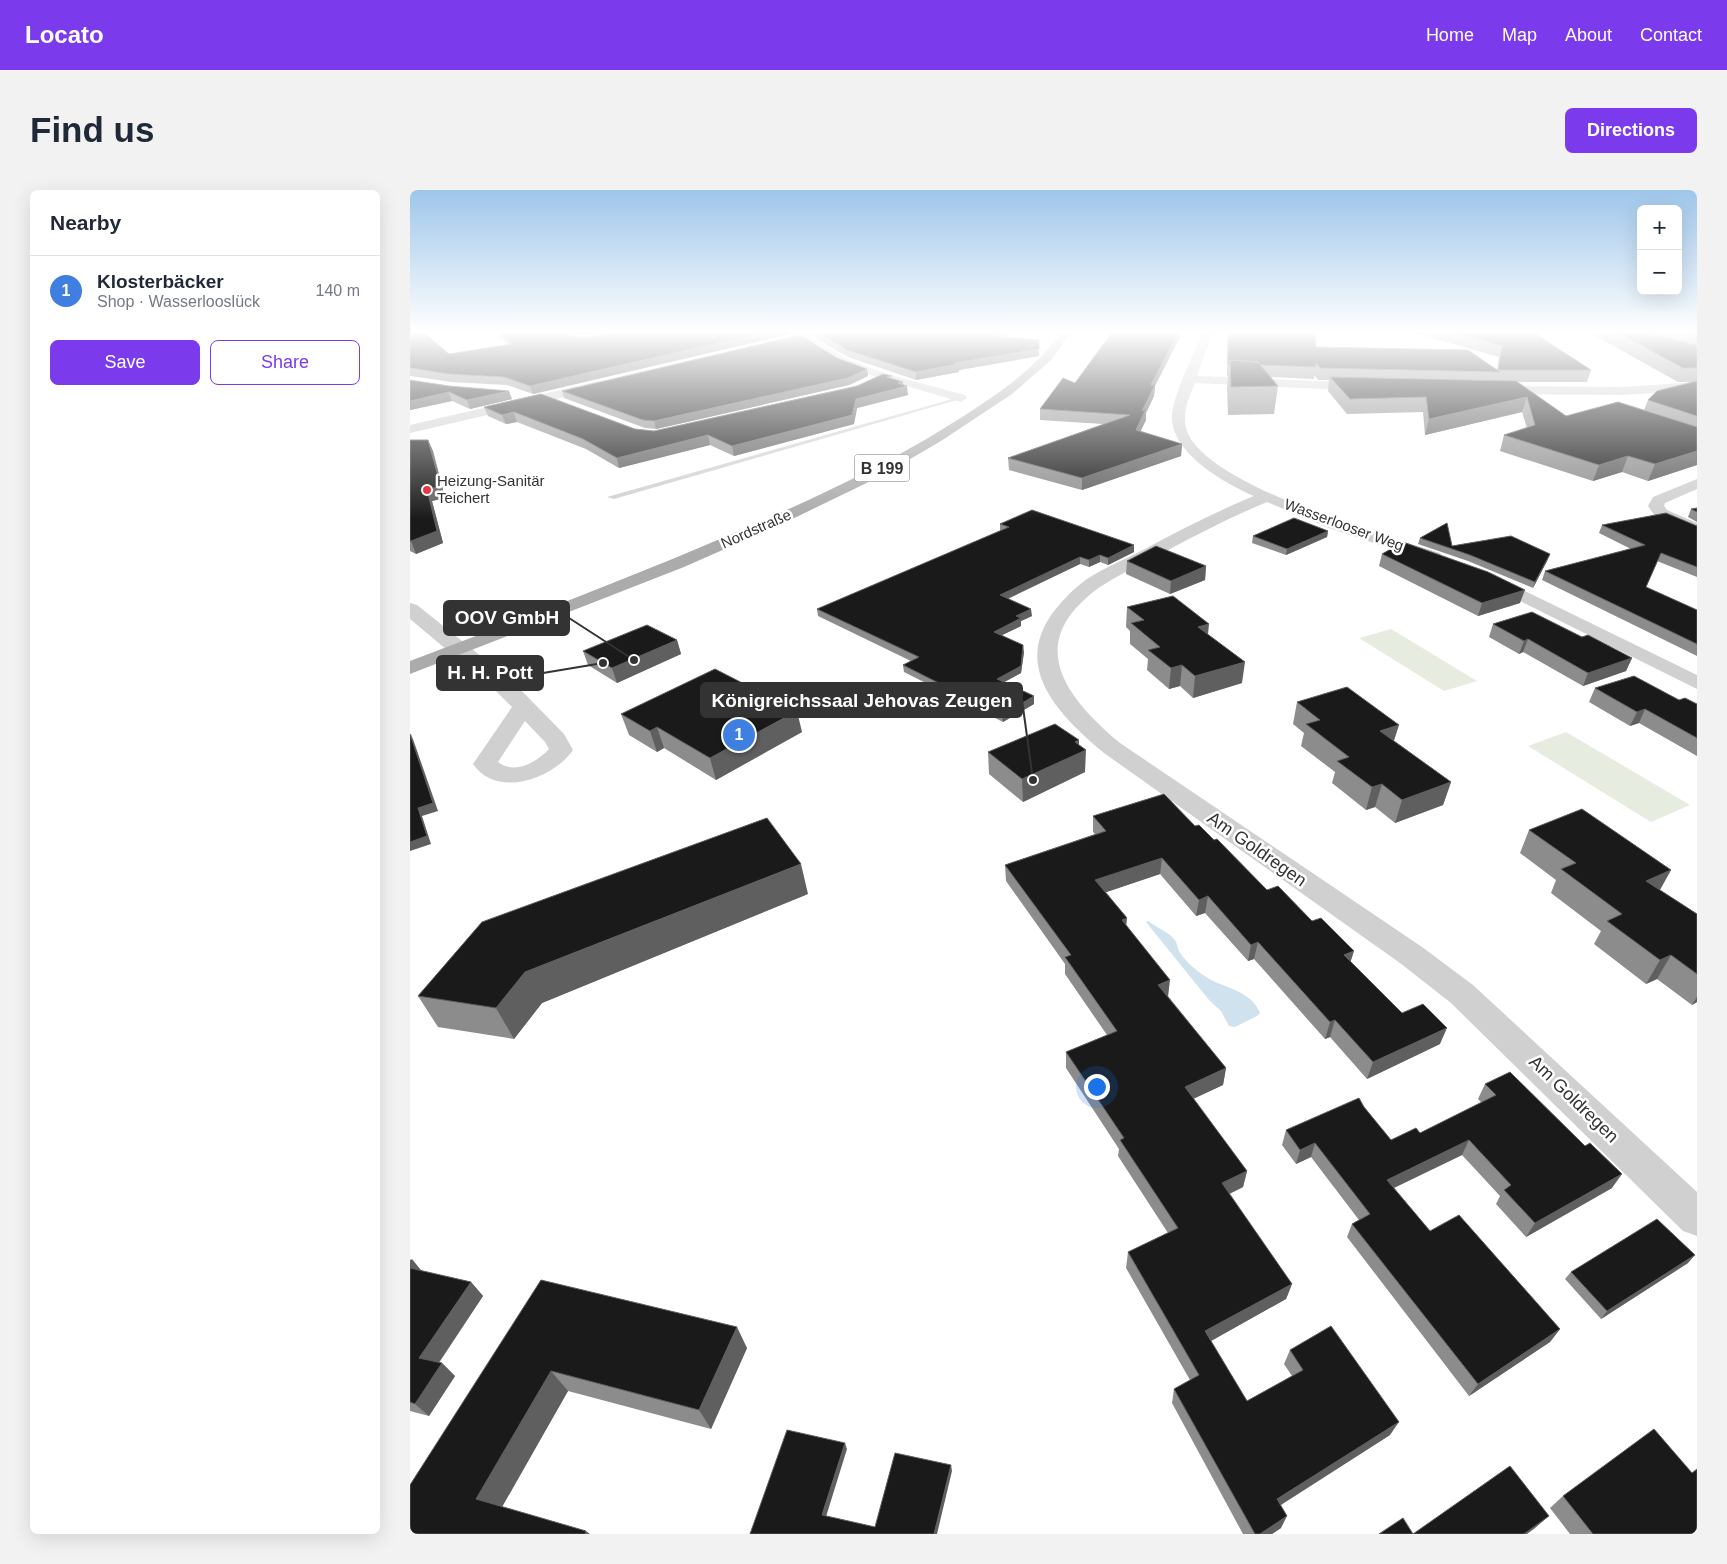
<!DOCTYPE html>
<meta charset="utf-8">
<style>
:root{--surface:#fff;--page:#f2f2f3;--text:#1f2937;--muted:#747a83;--line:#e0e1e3;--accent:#7c3aed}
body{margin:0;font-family:Helvetica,sans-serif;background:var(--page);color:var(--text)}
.controls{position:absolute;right:15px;top:15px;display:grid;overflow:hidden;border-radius:8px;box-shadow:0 5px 20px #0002}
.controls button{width:45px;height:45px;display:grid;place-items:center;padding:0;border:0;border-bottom:1px solid var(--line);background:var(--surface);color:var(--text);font:25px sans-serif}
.you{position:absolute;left:686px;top:896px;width:18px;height:18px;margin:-12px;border:4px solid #fff;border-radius:50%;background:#1a73e8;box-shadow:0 0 0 8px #1a73e833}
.badge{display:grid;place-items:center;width:32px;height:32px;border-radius:50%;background:var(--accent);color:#fff;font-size:16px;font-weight:700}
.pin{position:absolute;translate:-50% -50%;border:2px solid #fff;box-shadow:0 1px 5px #0006}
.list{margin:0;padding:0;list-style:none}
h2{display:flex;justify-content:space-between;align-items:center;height:65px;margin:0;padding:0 20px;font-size:21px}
h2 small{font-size:16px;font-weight:400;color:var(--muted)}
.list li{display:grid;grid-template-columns:32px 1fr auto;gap:15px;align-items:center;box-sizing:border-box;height:70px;padding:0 20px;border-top:1px solid var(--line)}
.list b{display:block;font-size:19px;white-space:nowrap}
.list p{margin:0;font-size:16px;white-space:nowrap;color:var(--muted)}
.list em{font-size:16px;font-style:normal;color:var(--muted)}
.actions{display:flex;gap:10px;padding:15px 20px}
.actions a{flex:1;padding:11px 0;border:1px solid var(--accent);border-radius:8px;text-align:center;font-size:18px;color:var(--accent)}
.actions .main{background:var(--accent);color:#fff}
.map{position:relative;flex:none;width:1287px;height:1344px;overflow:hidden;border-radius:8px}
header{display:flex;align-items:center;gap:30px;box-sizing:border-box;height:70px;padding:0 25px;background:var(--accent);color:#fff}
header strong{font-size:24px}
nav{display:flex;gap:28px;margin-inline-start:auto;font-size:18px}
.intro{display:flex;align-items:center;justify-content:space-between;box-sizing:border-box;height:120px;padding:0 30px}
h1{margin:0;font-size:35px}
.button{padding:12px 22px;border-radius:8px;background:var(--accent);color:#fff;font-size:18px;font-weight:700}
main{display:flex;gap:30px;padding:0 30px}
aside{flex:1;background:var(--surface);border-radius:8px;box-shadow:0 5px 20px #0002}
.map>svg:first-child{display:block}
</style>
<header>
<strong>Locato</strong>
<nav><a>Home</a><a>Map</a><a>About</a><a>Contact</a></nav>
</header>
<div class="intro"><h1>Find us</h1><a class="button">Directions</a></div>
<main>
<aside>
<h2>Nearby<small></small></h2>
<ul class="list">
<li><span class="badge" style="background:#3f7fe0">1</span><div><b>Klosterbäcker</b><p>Shop · Wasserlooslück</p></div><em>140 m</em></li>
</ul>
<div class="actions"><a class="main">Save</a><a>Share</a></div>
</aside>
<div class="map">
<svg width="1287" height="1344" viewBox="0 0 1287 1344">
<rect width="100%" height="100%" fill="#fff"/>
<path fill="#e6ecdf" d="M981 439 1067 491 1034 501 949 448Z
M1156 542 1280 615 1241 632 1118 556Z"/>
<path fill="#cfe2ee" d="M738 731C746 737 758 742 764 749 768 753 767 759 770 763 775 771 788 782 796 787 813 798 841 800 850 823L847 826 825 837 819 836 811 821 799 810 736 732Z"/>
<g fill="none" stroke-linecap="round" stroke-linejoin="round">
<path fill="#d0d0d0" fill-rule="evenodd" d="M549 207 554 208 204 309 197 307Z"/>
<path fill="#d0d0d0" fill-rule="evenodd" d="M149 141H160L171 147 221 141H253L248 144 171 153 158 150Z
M379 141H419L401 147 437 169 477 184 555 205 557 208 551 212 469 188 429 173 391 150 357 158 352 155 384 145Z
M793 141H803L787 186 956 193 962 197 956 201 785 193C779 208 771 224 777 241 797 296 975 346 1030 363L1033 367 1030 371H1018L919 338 857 312C818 328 781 348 743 368 725 377 707 386 690 397 613 452 654 506 710 553L1012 757 1063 795 1287 1002V1046L1273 1041 1041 813 990 773 694 563C655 530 605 484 638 430 648 414 662 400 677 389 694 378 713 370 731 361 768 341 805 322 844 306 814 293 759 262 762 224 765 201 784 164 793 141Z
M189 191 195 195 193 198 0 243V235Z
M1287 192V200L1213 205 1084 204 1078 200 1084 196 1213 197Z
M1287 289V299L1255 313 1254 316 1257 320 1287 333V344L1245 326 1238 316 1243 307Z
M1080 384 1287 485V499L1074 393 1071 389 1074 385Z
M0 413 7 415 101 490 154 544 163 560C143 589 87 609 63 574L102 517 85 500 0 429ZM115 531 135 552 139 559C127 572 105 585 88 572Z"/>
<path fill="#d0d0d0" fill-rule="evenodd" d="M1175 141H1195L1287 161V167Z"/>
<path fill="#ababab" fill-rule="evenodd" d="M652 141H662L641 170 602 204 531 251 471 286 376 332 274 377 0 484V471C106 431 212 391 317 346 392 314 467 280 536 237 579 210 623 183 652 141Z"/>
</g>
<path fill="#8c8c8c" d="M0 141 39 164 98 155 84 141H152L155 144 169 148 380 144 123 204 97 195 42 192 0 186Z
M164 141H204L171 145Z
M404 141H520L516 143H526L529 141H603L593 147 629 150V166L549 180V182L506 190 438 167 405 148Z
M998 141H1121L1181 180 1177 192H1108L1156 226 1234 220 1238 210 1283 192H1268L1184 145 1185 141H1287V275L1238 291 1212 282 1183 291 1090 261 1094 245 1117 238 1112 222 1015 245 1013 222 937 224 918 201 919 190H908L904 185V189L861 187 868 196 864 224 818 225 817 196 818 186H817V158L818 147 906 157 1087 180 1089 167Z
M427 168 457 179 458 186 439 195 246 239 235 238 154 208 152 201Z
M482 189 493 192V195L498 205 447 218 444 234 324 266 300 255 209 278 176 259 107 232 96 234 78 226 74 217 225 239 244 241Z
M0 190 102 209 60 219 42 211 0 220Z
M745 196 744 206 736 223V230L730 241 772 254 771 266 672 300 599 280 598 268 693 234 630 230V219Z
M0 250H18L23 261 35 308 22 311 33 353 6 364 0 361Z
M1287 318V332L1278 327 1281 319Z
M590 334 724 355V362L698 375 690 372 679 377 670 374 598 409 622 426 611 431V436L592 445 614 462 611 483 594 492 624 514 593 532 494 482 493 475 501 471 408 426 407 419 591 341H590Z
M1192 335 1287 336V387L1247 371 1236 397 1287 420V466L1132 390 1135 381 1221 359 1189 343Z
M918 341 917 347 876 365 842 353 843 346Z
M1010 348 1042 356 1140 364 1137 371 1123 398 1058 371 1008 354Z
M972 364 1110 413 1068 426 969 376Z
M717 371 796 376 795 390 760 404 716 384Z
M717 417 798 444 832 493 783 508 770 496 759 499 737 480 738 469 720 454V441L716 437Z
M1083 434 1172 447 1222 468 1216 481 1173 496 1113 462 1109 464 1079 447Z
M267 450 271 464 207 493 178 475 173 461Z
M1185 498 1269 510 1287 514V566L1229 533 1220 536 1179 512Z
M887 512 984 551 1041 592 1033 615 985 633 965 617 956 620 922 593 925 582 891 556 894 543 883 534Z
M211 524 392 542 306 590 254 558 247 562 219 545Z
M669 555 675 582 613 612 579 584 578 562Z
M683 626 785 636 804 650 857 700 940 772 992 823 1030 854 957 889 920 847 915 849 844 769 838 771 795 723 786 726 750 684 696 702 717 728 716 735 758 806 816 878 813 895 783 909 837 981 833 997 819 1004 882 1094 876 1109 801 1151 837 1211 882 1186 874 1174 880 1160 980 1245 871 1315V1338L862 1344H833L762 1213 764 1199 780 1190 716 1078 718 1062 758 1043 708 966 709 959 656 878V862L697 845 655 784V774L596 691 595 675 685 644 683 642Z
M1119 640 1261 680 1250 700 1287 724V812L1282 815 1247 789 1236 794 1184 754 1191 741 1141 703 1146 690 1110 663Z
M398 704 132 813 104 849 28 837 8 806Z
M1075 894 1202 998 1116 1047 1086 1014 1090 1006 1052 965 984 998 1020 1041 1150 1139 1140 1152 1059 1206 937 1047 942 1034 949 1030 901 967 886 974 872 955 876 940 954 917 981 950 1010 943 1072 913 1068 909Z
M0 1069 12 1081 61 1092 73 1106 29 1173H32L45 1186 19 1226 0 1221Z
M1278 1073 1191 1129 1155 1089 1161 1082Z
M131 1090 337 1158 301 1239 158 1201 92 1316 0 1344Z
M1282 1283 1287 1344H1160L1140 1318 1153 1306Z"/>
<path fill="#5f5f5f" d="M170 141H204L171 145Z
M361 141H379L380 144 123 204 120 196Z
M591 141H603L582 154V146Z
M769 141H773L745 196 744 206 736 223V230L726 251V240L741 195Z
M629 159V166L549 180V182L506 190V182L545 173Z
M457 179 458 186 439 195 246 239 244 231Z
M493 192V198L497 196 498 205 447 218 444 234 324 266 322 256 446 209Z
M99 201 102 209 60 219 57 210Z
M39 202 42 211 0 220V211Z
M1117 207 1112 222 1015 245 1019 229Z
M104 222 107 232 96 234 92 225Z
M298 245 300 255 209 278 207 268Z
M18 250 23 261 35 308 22 311 33 353 6 364 1 351 17 299Z
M772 254 771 266 672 300V288Z
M1287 261V275L1238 291 1245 274Z
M1218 266 1212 282 1183 291 1189 275Z
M918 341 917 347 876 365 877 359Z
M724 355V362L698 375V368Z
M1140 364 1137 371 1123 398 1125 392Z
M690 365V372L679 377V370Z
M670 367V374L590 412V405Z
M796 376 795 390 760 404 761 391Z
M1115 400 1110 413 1068 426 1072 413Z
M621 419 622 426 611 431V436L584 449V442L606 426Z
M799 434 797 454 788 437Z
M1118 449 1113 462 1109 464 1114 451Z
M267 450 271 464 207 493 202 478Z
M613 455 614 462 611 483 587 496V489Z
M1222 468 1216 481 1173 496 1178 483Z
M835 472 832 493 783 508 785 486Z
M772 475 770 496 759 499 761 478Z
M624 506V514L593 532 592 525Z
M1235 519 1229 533 1220 536 1227 522Z
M387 521 392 542 306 590 300 568Z
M989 535 982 557 970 541Z
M247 537 254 558 247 562 240 541Z
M1 544 4 552 28 621 12 626 21 654 0 661V652L8 618Z
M669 550V563L676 560 675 582 613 612 612 589 665 552Z
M1041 592 1033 615 985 633 992 610Z
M972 594 965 617 956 620 962 597Z
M752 668 750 684 685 706V690Z
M391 674 398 704 132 813 104 849 86 818 115 782Z
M1261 680 1248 703 1236 691Z
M798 706 795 723 786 726 789 710Z
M717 728 715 745 712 730Z
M848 752 844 769 838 771 841 755Z
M944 761 939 777 934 765Z
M1261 765 1247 789 1236 794 1250 770Z
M760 790 758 807 748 795Z
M1287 807V812L1282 815Z
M925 830 920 847 915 849 920 832Z
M1037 838 1030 854 957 889 963 872Z
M816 878 813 895 772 914 775 897Z
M1059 950 1052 965 971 1004 977 990Z
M905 953 901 967 886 974 890 960Z
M837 981 833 997 809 1009 812 993Z
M1212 984 1202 998 1116 1047 1125 1033Z
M1285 1065 1278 1073 1191 1129 1197 1121Z
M2 1069 14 1084 0 1082V1071Z
M61 1092 73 1106 23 1181 9 1168Z
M882 1094 876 1109 792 1156 795 1141Z
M327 1137 337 1158 301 1239 289 1220Z
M1150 1139 1140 1152 1059 1206 1068 1194Z
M32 1173 45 1186 19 1226 5 1214Z
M141 1181 158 1201 87 1326 66 1309Z
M989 1232 980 1245 861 1321 867 1309Z
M435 1253 437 1259 415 1330 412 1325Z
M541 1275 542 1281 527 1344H524Z
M877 1326 871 1338 862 1344H850Z
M1139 1326 1125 1338 1117 1344H1114Z
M176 1341 180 1344H175Z"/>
<path fill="#1a1a1a" stroke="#5f5f5f" d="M0 141H12L39 164 102 154 89 141H152L155 144 169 148 227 141H361L120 196 94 187 39 184 0 178Z
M406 141H515V143H526L529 141H591L582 146 629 150V159L545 173 548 174 506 182 437 160Z
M703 141H769L741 195H745L732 221 736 219 726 240 772 254 672 288 598 268 720 225 630 219 653 188 665 193Z
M820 141H905L906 157 1058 160 1090 182 910 178 906 173V177L851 175 848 172 820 170V174H818V147Z
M1038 141H1121L1181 180H1088L1092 156Z
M1204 141H1226L1287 155V178H1273Z
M1266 141H1287V146Z
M390 145 427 168 457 179 438 188 244 231 233 230 152 201Z
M820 170 848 172 868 196 821 197Z
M473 184 482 186 477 187 493 192 488 193 497 196 446 209 442 225 322 256 298 245 207 268 173 249 104 222 92 225 74 217 131 204 225 239 244 241 447 196Z
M920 187 1106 191 1156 226 1208 212 1287 237V261L1245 274 1218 266 1189 275 1094 245 1125 235 1117 207 1019 229 1016 207 940 209Z
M0 190 39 196 99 201 57 210 39 202 0 211Z
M1287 191V226L1238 210 1247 201Z
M0 250H18L31 297 17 299 27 341 1 351H0Z
M1287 318V322L1281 319Z
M622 320 724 355 698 368 690 365 679 370 670 367 590 405 621 419 606 426 611 428 584 442 613 455 611 476 587 489 624 506 592 525 493 475 509 467 407 419 599 337 590 334Z
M1256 323 1287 336V377L1251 363 1236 397 1287 420V454L1135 381 1235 355 1192 335Z
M884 328 918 341 877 359 843 346Z
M1037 333 1042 356 1101 346 1140 364 1125 392 1060 365 1010 348Z
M993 352 1078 382 1115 400 1072 413 972 364Z
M746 356 796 376 761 391 717 371Z
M763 406 799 434 788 437 835 472 785 486 772 475 761 478 738 460 750 457 721 433 734 430 717 417Z
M1122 422 1172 447 1178 445 1222 468 1178 483 1118 449 1114 451 1083 434Z
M237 435 267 450 202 478 173 461Z
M305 479 387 521 300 568 247 537 240 541 211 524Z
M1224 486 1269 510 1275 508 1287 514V548L1235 519 1227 522 1185 498Z
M937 497 989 535 970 541 1041 592 992 610 972 594 962 597 927 571 939 567 896 534 910 530 887 512Z
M645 534 669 550 665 552 676 560 612 589 578 562Z
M0 544 23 613 8 618 17 646 0 652Z
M754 604 785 636 789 635 804 650 807 649 857 700 868 696 902 731 911 728 944 761 934 765 992 823 1013 814 1037 838 963 872 925 830 920 832 848 752 841 755 798 706 789 710 752 668 685 690 717 728 712 730 760 790 748 795 816 878 775 897 837 981 812 993 882 1094 795 1141 837 1211 893 1180 880 1160 921 1136 989 1232 867 1309 877 1326 850 1344H845L764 1199 789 1185 718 1062 768 1038 710 950 714 948 656 862 707 841 655 767 661 765 595 675 696 641 683 626Z
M1172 619 1261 680 1236 691 1287 724V784L1261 765 1250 770 1197 731 1212 724 1151 679 1166 673 1119 640Z
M357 628 391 674 115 782 86 818 8 806 72 732Z
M1100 882 1175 956 1180 953 1212 984 1125 1033 1094 1000 1101 995 1059 950 977 990 1020 1041 1049 1025 1150 1139 1068 1194 942 1034 960 1024 905 953 890 960 876 940 949 908 954 917 981 950 1006 938 1010 943 1086 905 1075 894Z
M1247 1029 1285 1065 1197 1121 1161 1082Z
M0 1078 61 1092 9 1168 32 1173 5 1214 0 1212Z
M131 1090 327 1137 289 1220 141 1181 66 1309 176 1341 175 1344H0V1295Z
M1244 1239 1282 1283 1287 1279V1344H1183L1153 1306Z
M377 1240 435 1253 412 1325 465 1337 485 1263 541 1275 524 1344H340Z
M1100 1276 1139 1326 1114 1344H969L993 1328 1003 1344Z"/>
<linearGradient id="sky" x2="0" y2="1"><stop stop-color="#9ec6ea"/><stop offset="0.43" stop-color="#fff"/><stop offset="1" stop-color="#fff" stop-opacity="0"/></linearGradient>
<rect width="1287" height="329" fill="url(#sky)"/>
<circle fill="#e63946" stroke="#fff" stroke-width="2" cx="17" cy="300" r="5"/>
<g text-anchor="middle" stroke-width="5" stroke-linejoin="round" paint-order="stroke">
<g font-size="15" fill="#333" stroke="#fff" text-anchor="start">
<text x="27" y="296">Heizung-Sanitär<tspan x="27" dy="17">Teichert</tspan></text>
</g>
<g font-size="15" fill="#333" stroke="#fff">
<text transform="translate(934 335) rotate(20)" y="5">Wasserlooser Weg</text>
<text transform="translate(346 339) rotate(-24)" y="5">Nordstraße</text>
</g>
<rect fill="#fff" stroke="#707070" stroke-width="1" x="444.5" y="264.5" width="55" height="27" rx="4"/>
<g font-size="16" font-weight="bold" fill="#333">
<text x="472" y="284">B 199</text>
</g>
<g font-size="18" fill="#333" stroke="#fff">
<text transform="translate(847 659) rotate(35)" y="6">Am Goldregen</text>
<text transform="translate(1164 909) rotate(44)" y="6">Am Goldregen</text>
</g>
</g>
<path fill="none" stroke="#333" stroke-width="2" d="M224 470L159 428M193 473L133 483M623 590L612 510"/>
<g fill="#333" stroke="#fff" stroke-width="2">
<circle cx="224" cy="470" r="5"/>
<circle cx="193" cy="473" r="5"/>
<circle cx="623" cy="590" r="5"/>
</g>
<g fill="#333" stroke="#333" stroke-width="2">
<rect x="34" y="411" width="125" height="34" rx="5"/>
<rect x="27" y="466" width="106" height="34" rx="5"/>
<rect x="291" y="493" width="321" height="34" rx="5"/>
</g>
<g font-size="19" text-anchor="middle" font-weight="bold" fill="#fff">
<text x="97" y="434">OOV GmbH</text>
<text x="80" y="489">H. H. Pott</text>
<text x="452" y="517">Königreichssaal Jehovas Zeugen</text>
</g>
</svg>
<div class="controls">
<button>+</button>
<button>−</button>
</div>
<div class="you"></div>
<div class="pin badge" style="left:329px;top:545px;background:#3f7fe0">1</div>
</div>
</main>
